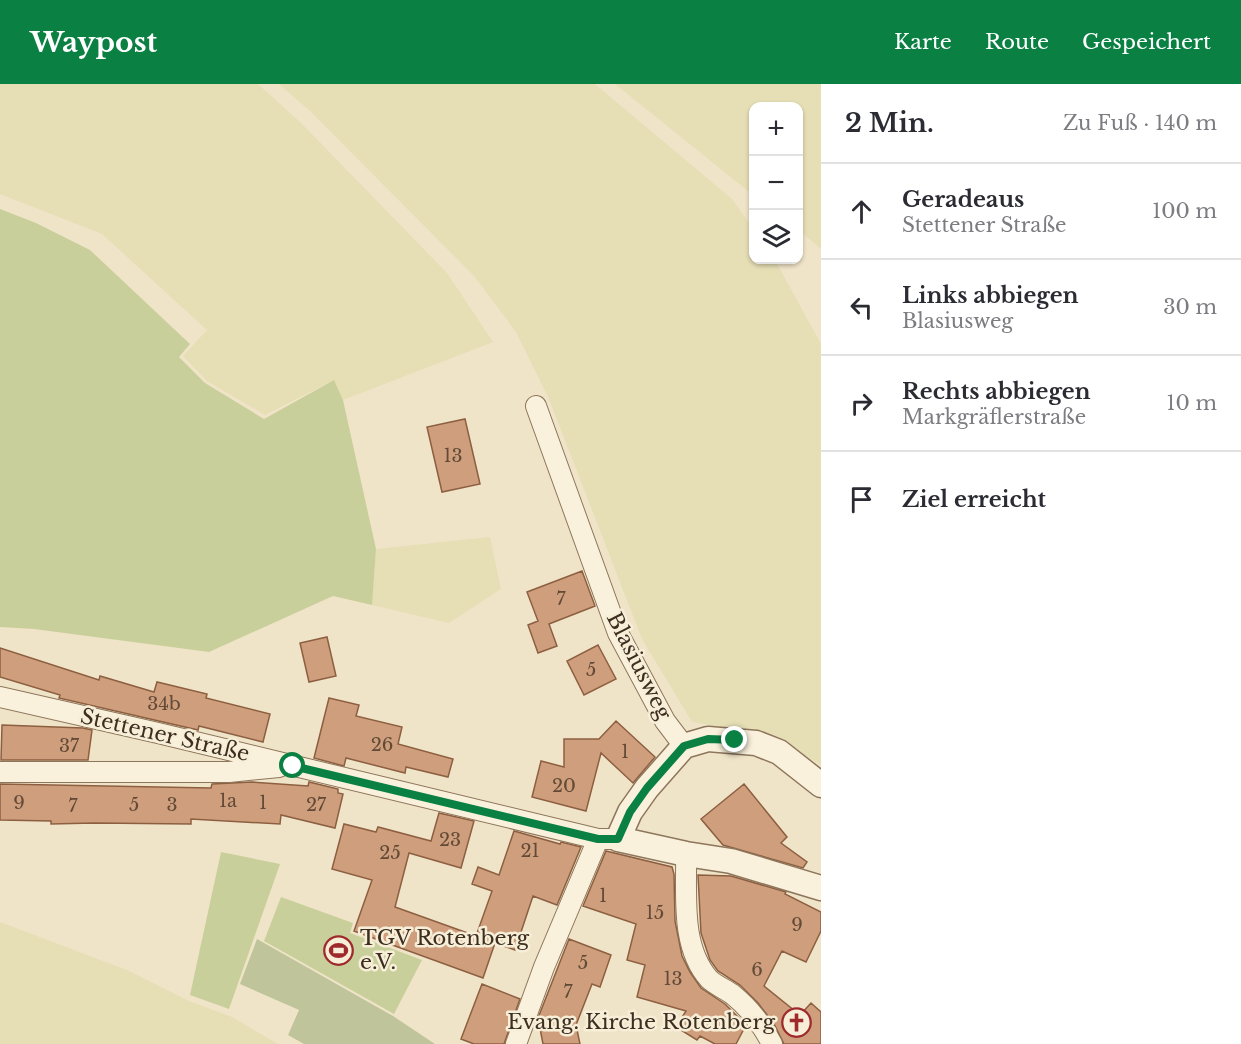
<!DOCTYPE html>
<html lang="de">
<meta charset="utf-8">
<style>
:root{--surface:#fff;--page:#f7f7f7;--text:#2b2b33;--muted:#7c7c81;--line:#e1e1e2;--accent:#0b8043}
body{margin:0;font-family:"Libre Baskerville",serif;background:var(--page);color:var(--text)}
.controls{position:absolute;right:18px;top:18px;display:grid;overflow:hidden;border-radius:12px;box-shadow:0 2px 4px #0004}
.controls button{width:54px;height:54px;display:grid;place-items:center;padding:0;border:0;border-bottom:2px solid var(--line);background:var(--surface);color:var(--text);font:30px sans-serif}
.stop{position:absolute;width:18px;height:18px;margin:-14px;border:4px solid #0b8043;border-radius:50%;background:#fff}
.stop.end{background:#0b8043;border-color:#fff;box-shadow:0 2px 6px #0008}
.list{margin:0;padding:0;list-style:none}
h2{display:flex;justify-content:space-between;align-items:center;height:78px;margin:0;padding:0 24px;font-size:26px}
h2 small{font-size:20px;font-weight:400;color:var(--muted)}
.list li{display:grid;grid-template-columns:39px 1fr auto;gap:18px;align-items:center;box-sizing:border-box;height:96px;padding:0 24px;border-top:2px solid var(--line)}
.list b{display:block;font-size:22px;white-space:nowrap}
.list p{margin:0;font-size:20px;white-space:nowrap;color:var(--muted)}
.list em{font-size:20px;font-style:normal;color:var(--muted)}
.icon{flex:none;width:33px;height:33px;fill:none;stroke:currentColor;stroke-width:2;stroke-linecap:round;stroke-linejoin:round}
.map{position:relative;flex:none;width:821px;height:960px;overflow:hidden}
header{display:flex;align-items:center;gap:36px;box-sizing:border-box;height:84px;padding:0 30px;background:var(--accent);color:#fff}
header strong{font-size:28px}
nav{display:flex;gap:33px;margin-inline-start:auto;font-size:21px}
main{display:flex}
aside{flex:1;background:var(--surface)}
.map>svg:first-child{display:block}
</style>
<header>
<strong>Waypost</strong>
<nav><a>Karte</a><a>Route</a><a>Gespeichert</a></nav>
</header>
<main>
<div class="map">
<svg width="821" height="960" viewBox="0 0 821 960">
<rect width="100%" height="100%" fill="#f0e4c8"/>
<path fill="#e6deb5" d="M0 0H258L301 39 447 189 493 258 343 316 334 296 265 331 207 297 183 272 207 246 102 150 0 110Z
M279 0H595L732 115 753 144 754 176H775L821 260V681L781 657 746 647 692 638 642 555 549 315 516 248 474 192 310 27Z
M615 0H821V165L799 146 798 22H754L753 111Z
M490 453 501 505 449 539 372 521 376 465Z
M0 838 127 886 189 917 232 933 278 960H0Z"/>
<path fill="#c9cf9b" d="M0 125 36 139 90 166 190 260 179 273 205 299 264 335 334 296 343 316 376 465 372 521 333 512 209 568 34 545 0 543Z
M221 768 280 780 229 925 190 911Z
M281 813 353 839 350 849 422 876 394 930 264 857Z"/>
<path fill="#bfc49a" d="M257 855 393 932 435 960H304L288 951 299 926 240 900Z"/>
<path fill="#cf9f7d" stroke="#8d5f41" stroke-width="1.5" d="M465 335 480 400 442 408 427 343Z
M582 487 595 522 549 540 557 562 538 569 528 541 538 537 527 508Z
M327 553 336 592 309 598 300 559Z
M598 561 616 595 584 611 567 577Z
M0 564 99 596 100 592 154 608 157 598 207 610 206 614 270 630 263 658 199 642 198 646 59 614 60 611 0 593Z
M329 614 359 621 356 632 402 643 398 660 453 675 448 693 406 683 405 689 346 674 344 682 314 674Z
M616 637 655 673 633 699 601 669 586 727 532 713 541 677 564 683V655H599Z
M2 641 83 644 92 646 88 676H1Z
M252 698 308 702 309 698 338 705V709L343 710 335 744 281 731 280 740 191 735V740L94 739 51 740V737L0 736V700L211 704 212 700Z
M744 700 787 753 781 759 807 778 803 784 723 761 701 735Z
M439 729 474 737 461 784 409 769 395 823 476 852 492 807 472 800 478 783 499 791 514 747 560 760 561 758 581 763 557 821 533 812 515 866 495 859 483 894 354 847 372 796 332 785 344 740 376 748 378 743 431 757Z
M606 767 672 783 674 790 675 837 682 872 690 888 701 904 725 920 746 941 736 960H715L700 952 697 956 676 943 686 927 637 913 645 881 627 876 636 840 583 822Z
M698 791 731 792 786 808 785 810 821 828V847L806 878 782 867 764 902 800 931 811 919 821 928V960H784L774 940 758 919 740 901 718 887 710 876 701 849Z
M569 855 611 871 600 903 592 900 576 941 580 960H543L538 934Z
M482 900 520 915 504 960H474L461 955Z"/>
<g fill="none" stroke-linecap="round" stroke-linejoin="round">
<defs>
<path id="minor" d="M536 322 618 549 665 637 684 662
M0 613 158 649 598 755H618
M0 688H229L279 683
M686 770C687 810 680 862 709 895 715 901 725 905 732 910 748 923 763 942 772 960
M516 960 544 883 598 755"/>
<path id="tertiary" d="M821 701 779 668 756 659 708 655 684 662 647 704 630 728 618 755 686 770 731 777 821 804"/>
</defs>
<use href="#minor" stroke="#8d765c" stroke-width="22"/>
<use href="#tertiary" stroke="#8d765c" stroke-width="27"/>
<use href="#minor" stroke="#faf1dc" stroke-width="20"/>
<use href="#tertiary" stroke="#faf1dc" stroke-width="24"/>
</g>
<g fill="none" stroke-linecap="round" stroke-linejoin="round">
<path stroke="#0b8043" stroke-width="8" d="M293 682 598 755H618L630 728 647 704 684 662 708 655 735 656"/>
</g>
<defs>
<symbol id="stadium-ring" viewBox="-11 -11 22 22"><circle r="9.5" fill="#f7eed8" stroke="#9e2a2b" stroke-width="1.5"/><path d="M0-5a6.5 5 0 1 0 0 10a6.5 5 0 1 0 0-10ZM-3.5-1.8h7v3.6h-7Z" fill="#9e2a2b"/></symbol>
<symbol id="church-ring" viewBox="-11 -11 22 22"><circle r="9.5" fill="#f7eed8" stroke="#9e2a2b" stroke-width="1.5"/><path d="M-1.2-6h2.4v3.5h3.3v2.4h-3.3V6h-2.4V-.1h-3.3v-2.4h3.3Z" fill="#9e2a2b"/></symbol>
</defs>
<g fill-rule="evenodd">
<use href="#stadium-ring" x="322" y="850" width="33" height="33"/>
<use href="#church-ring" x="780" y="922" width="33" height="33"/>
</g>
<g text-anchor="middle" stroke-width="5" stroke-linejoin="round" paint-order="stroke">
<g font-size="18" fill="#624a37">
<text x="453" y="378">13</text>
<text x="561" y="521">7</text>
<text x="591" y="592">5</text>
<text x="164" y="626">34b</text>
<text x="382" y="667">26</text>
<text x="69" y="668">37</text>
<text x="625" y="674">1</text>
<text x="564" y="708">20</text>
<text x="228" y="723">1a</text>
<text x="19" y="725">9</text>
<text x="263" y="725">1</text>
<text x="134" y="727">5</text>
<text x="172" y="727">3</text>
<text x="316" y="727">27</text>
<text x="73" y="728">7</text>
<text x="450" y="762">23</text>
<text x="530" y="773">21</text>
<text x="390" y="775">25</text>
<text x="603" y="818">1</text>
<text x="655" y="835">15</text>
<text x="797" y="847">9</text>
<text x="583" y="885">5</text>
<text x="757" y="892">6</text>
<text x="673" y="901">13</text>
<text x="568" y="914">7</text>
</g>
<g font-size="21" fill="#3d2e20" stroke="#f7eed8">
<text transform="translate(639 582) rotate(63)" y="7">Blasiusweg</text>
<text transform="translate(165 651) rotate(13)" y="7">Stettener Straße</text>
</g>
<g font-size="21" fill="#3d2e20" stroke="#f7eed8" text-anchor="start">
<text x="360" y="861">TGV Rotenberg<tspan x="360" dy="24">e.V.</tspan></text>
<text x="775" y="945" text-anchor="end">Evang. Kirche Rotenberg</text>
</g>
</g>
</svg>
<div class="controls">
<button>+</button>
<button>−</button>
<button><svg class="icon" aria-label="layers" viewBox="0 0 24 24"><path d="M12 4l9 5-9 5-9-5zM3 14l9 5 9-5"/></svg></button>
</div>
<div class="stop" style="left:293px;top:682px"></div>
<div class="stop end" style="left:735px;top:656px"></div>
</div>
<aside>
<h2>2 Min.<small>Zu Fuß · 140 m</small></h2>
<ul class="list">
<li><svg class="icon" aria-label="ahead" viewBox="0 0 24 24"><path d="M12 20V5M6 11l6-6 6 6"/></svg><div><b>Geradeaus</b><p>Stettener Straße</p></div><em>100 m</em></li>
<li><svg class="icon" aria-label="left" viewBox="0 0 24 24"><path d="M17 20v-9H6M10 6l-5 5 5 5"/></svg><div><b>Links abbiegen</b><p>Blasiusweg</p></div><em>30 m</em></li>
<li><svg class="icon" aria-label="right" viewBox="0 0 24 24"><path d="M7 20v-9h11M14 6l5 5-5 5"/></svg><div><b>Rechts abbiegen</b><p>Markgräflerstraße</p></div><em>10 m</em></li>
<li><svg class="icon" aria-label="arrive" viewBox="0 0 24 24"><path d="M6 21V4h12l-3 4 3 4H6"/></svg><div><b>Ziel erreicht</b></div></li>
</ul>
</aside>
</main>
